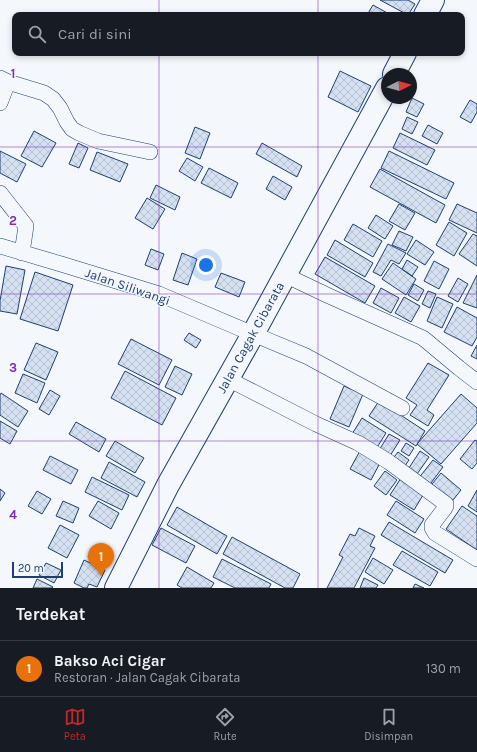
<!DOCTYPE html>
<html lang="id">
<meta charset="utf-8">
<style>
:root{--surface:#171b24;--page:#20242c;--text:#f1f3f6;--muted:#9ea1a6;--line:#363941;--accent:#c62828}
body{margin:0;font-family:Karla,sans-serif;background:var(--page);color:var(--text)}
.compass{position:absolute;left:381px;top:68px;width:36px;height:36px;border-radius:50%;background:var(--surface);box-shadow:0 2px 6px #0003;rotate:84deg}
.scale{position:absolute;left:12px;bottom:10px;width:51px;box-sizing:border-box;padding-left:4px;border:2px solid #1d3f73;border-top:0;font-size:11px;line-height:14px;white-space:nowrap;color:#1d3f73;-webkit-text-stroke:3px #f4f7fb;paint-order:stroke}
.you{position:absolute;left:206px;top:265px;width:14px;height:14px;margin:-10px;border:3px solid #fff;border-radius:50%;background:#1a73e8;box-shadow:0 0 0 6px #1a73e833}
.badge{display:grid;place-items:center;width:26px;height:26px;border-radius:50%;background:var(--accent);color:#fff;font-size:13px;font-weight:700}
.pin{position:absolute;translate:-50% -33px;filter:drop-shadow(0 1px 2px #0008)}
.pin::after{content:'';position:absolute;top:21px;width:14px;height:12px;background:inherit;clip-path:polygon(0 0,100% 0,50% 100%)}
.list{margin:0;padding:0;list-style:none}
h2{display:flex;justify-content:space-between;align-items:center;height:52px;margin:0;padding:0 16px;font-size:17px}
h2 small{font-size:13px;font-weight:400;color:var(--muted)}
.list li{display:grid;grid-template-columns:26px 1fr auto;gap:12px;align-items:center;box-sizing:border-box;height:56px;padding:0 16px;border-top:1px solid var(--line)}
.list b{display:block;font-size:15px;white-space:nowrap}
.list p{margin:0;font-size:13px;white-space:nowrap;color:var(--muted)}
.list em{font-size:13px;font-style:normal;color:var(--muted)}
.icon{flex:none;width:22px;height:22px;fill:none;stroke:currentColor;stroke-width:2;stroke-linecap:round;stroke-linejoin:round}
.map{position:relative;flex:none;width:477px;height:588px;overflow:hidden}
.search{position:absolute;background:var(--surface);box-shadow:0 2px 6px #0003;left:12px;right:12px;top:12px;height:44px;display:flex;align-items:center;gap:10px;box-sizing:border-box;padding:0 14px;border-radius:8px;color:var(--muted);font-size:15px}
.sheet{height:108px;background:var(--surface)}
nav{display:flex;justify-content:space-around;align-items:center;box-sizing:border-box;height:56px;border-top:1px solid var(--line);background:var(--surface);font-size:11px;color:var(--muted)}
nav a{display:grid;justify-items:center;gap:2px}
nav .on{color:var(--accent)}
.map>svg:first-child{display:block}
</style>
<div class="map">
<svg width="477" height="588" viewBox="0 0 477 588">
<defs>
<pattern id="building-cross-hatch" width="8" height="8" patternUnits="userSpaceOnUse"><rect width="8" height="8" fill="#d5e0f0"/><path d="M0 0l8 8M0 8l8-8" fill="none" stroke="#b6c1d1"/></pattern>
</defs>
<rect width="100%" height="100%" fill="#f4f7fb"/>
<path fill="url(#building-cross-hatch)" stroke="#1d3f73" d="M380 0H408L415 4 408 15Z
M373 5 391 15H367Z
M340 71 371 86 358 112 328 97Z
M412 98 424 104 417 117 406 112Z
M470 100 477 104V112L471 123 460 117Z
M407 117 418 122 412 134 402 129Z
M428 125 443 133 437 144 422 136Z
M195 127 210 133 200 159 185 153Z
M34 131 56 143 42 167 21 156Z
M400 133 435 150 427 165 393 148Z
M78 143 88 148 79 168 69 164Z
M262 143 302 166 297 177 256 154Z
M0 151 26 164 17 182 0 173Z
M389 151 454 183 446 199 381 168Z
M97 152 128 164 120 182 90 170Z
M187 158 203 167 195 181 179 171Z
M209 168 238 183 231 198 201 183Z
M380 169 445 205 436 223 370 187Z
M273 176 292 187 285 200 266 189Z
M156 185 180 197 175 210 150 198Z
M147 198 165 209 153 229 135 218Z
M399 204 415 213 405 230 389 221Z
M457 204 477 213V233L449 220Z
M376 215 393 226 385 239 368 228Z
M449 222 467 233 454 256 436 245Z
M353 224 382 241 373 257 344 240Z
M399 231 413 237 406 251 392 245Z
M473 234 477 236V266L459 254Z
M335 240 373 263 365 277 327 255Z
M416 240 434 252 425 265 407 254Z
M388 244 406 253 399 264 391 260 381 276 373 272Z
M151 249 164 254 158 270 145 265Z
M182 253 197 259 188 285 173 280Z
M325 257 375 286 365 303 315 274Z
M407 260 418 267 412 276 402 269Z
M434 261 449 269 439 289 424 281Z
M393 263 416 279 406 295 382 279Z
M6 266 25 270 17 314 0 311V301Z
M35 272 73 285 58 331 20 319Z
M221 273 245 282 239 297 215 287Z
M477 275V308L463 303Z
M458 278 468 284 458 302 448 296Z
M414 284 424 290 418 301 408 295Z
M381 288 399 298 391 313 373 303Z
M428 291 436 294 430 308 422 304Z
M404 297 420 306 411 322 395 313Z
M437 297 453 304 442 328 427 321Z
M457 307 477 318V337L472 346 444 332Z
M189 333 201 340 196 348 184 340Z
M131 339 172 360 159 385 118 364Z
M36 343 58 352 46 380 24 370Z
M477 345V359L471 356Z
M428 363 449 375 427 410 434 415 428 426 410 415 417 405 406 398Z
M175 366 192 374 182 395 165 387Z
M125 371 176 398 162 425 111 398Z
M23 374 45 383 37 403 15 393Z
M344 386 363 394 349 427 330 419Z
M50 390 60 396 49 415 39 409Z
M1 393 28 411 18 427 0 415V395Z
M461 394 477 408V423L441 464 417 444Z
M379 401 425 431 416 446 369 416Z
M362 418 386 433 376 449 352 434Z
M0 421 17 431 10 444 0 438Z
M76 422 106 439 99 452 69 434Z
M389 434 400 440 388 459 378 452Z
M475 440 477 441V463L472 469 460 459Z
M115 441 144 458 135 473 106 456Z
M406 443 414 448 409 456 401 451Z
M361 449 382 459 371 480 350 469Z
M420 451 429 457 415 477 407 471Z
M398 452 409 460 402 470 391 461Z
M50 456 78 470 71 484 43 470Z
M433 460 443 467 428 487 418 479Z
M109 462 145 482 137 497 101 478Z
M385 471 397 480 386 495 374 486Z
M441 473 461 490 449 505 428 489Z
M403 475 426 490 414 510 390 495Z
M92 477 129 495 122 510 85 492Z
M0 489 5 493 0 501Z
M477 490V512L468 506Z
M37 491 51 499 42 514 28 506Z
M63 501 79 508 73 523 56 516Z
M98 501 119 513 111 529 89 516Z
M396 501 424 519 415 533 387 515Z
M462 506 477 516V550L446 529Z
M177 507 227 536 217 554 167 525Z
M389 522 453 560 445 573 381 535Z
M60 525 79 535 67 558 48 548Z
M161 528 195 546 186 563 152 545Z
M359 528 375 536 370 546 375 548 354 588H327L343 557 339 555 350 534 355 536Z
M232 537 300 574 293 588H285L223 554Z
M93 547 112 557 107 567 88 557Z
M402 551 438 572 430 586 393 565Z
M373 558 393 570 384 584 365 572Z
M222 559 271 584 269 588H235L213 577Z
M84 560 105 570 97 587 89 584 87 588H84L74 583Z
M46 563 61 570 54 583 39 575Z
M187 567 214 583 211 588H182L177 585Z
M364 578 378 585 376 588H360Z
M37 579 53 587 52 588H33Z
M415 584 424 588H413Z"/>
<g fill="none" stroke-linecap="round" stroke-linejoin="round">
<defs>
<path id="minor" d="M0 78 8 82 44 93 53 99 60 108 67 122 72 129 79 133 98 141 150 152
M0 103 8 82
M0 193 26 226 22 253
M0 246 61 264 159 294 253 334 306 356 402 408
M285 275 329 296 423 338 459 368 477 382
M228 379 316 424 358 443 389 462 446 504V506L445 508 432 525V528L435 533 477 559"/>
<path id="trunk" d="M425 15 433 0
M394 74 405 53
M116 588 168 485 253 334 387 88"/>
</defs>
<use href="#minor" stroke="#1d3f73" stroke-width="16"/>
<use href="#trunk" stroke="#1d3f73" stroke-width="24"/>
<use href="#minor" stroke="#f4f7fb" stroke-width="15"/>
<use href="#trunk" stroke="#f4f7fb" stroke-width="22"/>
</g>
<path fill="none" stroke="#7b2cbf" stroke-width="1" stroke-opacity="0.55" d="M159 0V15M318 0V15M159 53V588M318 53V588M0 147H477M0 294H477M0 441H477"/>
<g text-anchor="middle" stroke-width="3" stroke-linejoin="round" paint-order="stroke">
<g font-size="13" fill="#1d3f73" stroke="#f4f7fb">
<text transform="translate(128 286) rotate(19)" y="5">Jalan Siliwangi</text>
<text transform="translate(250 337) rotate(-61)" y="5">Jalan Cagak Cibarata</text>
</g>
</g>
<g font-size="13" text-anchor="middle" font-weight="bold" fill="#7b2cbf" stroke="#f4f7fb" stroke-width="3" stroke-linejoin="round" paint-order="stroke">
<text x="13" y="78">1</text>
<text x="13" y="225">2</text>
<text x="13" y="372">3</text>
<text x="13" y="519">4</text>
</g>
</svg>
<svg class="compass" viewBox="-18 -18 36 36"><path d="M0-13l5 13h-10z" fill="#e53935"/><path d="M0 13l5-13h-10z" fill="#9ea1a6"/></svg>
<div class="scale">20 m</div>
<div class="you"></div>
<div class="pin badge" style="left:101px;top:576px;background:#e8710a">1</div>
<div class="search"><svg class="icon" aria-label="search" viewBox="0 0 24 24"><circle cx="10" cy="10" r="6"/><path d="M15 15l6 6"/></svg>Cari di sini</div>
</div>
<section class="sheet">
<h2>Terdekat<small></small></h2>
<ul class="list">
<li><span class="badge" style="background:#e8710a">1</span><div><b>Bakso Aci Cigar</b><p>Restoran · Jalan Cagak Cibarata</p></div><em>130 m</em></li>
</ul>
</section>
<nav>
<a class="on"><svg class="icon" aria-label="map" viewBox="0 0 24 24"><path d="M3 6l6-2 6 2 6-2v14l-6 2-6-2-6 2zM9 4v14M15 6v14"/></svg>Peta</a>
<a><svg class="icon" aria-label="directions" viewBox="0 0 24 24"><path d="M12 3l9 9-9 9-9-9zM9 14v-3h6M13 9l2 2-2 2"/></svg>Rute</a>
<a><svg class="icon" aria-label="saved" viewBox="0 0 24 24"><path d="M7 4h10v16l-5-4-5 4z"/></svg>Disimpan</a>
</nav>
